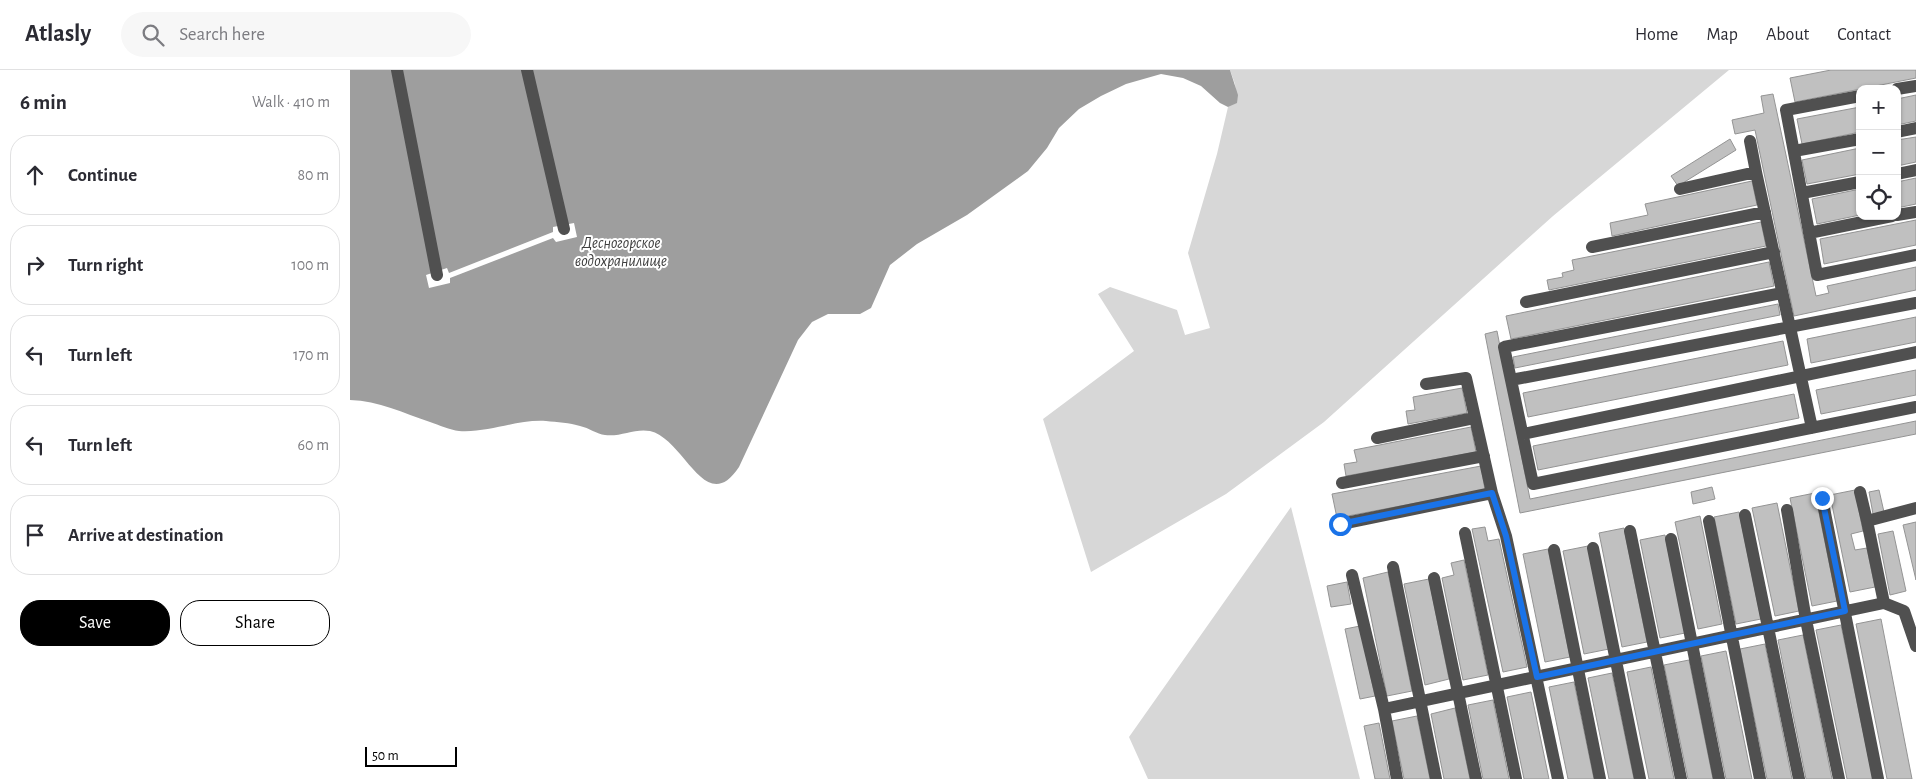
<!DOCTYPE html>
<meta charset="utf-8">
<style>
:root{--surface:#fff;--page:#f7f7f7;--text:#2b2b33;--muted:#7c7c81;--line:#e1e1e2;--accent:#000}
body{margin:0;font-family:"Alegreya Sans",sans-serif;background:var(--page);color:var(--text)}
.controls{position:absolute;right:15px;top:15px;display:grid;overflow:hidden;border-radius:10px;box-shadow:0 1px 4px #0004}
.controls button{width:45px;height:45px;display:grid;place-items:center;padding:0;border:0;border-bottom:1px solid var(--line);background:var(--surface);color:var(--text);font:25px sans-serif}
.scale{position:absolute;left:15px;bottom:12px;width:92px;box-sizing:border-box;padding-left:5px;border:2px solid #000;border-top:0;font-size:14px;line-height:18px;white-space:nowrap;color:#000;-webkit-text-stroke:4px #fff;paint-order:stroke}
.stop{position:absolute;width:15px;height:15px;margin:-11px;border:4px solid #1a73e8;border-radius:50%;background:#fff}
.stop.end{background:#1a73e8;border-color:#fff;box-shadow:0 1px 5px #0008}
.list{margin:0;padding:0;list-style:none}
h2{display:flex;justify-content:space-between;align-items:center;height:65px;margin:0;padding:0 20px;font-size:21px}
h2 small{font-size:16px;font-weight:400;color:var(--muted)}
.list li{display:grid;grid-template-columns:32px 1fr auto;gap:15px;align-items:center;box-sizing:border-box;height:80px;margin:0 10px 10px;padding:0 10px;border:1px solid var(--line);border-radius:20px}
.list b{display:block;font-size:19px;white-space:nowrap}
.list em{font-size:16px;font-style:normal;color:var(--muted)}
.actions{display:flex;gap:10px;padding:15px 20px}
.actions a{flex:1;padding:11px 0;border:1px solid var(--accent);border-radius:20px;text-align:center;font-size:18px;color:var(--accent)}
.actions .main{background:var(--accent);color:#fff}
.icon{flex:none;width:28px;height:28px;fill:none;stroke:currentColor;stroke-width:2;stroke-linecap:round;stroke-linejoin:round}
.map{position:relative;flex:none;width:1566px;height:709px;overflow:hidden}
header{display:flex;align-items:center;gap:30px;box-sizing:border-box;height:70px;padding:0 25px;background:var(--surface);border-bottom:1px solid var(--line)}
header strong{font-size:24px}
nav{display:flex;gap:28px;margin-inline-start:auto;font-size:18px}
.search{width:350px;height:45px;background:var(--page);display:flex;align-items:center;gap:12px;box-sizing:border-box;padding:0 18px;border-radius:28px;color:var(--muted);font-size:19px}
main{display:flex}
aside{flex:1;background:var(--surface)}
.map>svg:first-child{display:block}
</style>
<header>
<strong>Atlasly</strong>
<div class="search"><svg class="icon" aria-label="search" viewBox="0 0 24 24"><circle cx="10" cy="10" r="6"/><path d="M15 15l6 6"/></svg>Search here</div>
<nav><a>Home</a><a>Map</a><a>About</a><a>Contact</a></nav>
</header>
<main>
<aside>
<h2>6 min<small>Walk · 410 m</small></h2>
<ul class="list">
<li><svg class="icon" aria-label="ahead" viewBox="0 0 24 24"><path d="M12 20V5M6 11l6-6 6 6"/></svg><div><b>Continue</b></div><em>80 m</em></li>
<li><svg class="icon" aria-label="right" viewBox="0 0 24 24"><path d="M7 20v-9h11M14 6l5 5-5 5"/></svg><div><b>Turn right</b></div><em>100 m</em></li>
<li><svg class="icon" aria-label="left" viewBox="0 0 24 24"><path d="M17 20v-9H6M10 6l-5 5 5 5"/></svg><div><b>Turn left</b></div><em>170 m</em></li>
<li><svg class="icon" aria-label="left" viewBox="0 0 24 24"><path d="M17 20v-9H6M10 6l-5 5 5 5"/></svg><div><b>Turn left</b></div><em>60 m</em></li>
<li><svg class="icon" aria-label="arrive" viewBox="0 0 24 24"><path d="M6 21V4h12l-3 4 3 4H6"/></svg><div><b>Arrive at destination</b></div></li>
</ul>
<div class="actions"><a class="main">Save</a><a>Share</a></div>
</aside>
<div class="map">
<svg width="1566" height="709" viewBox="0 0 1566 709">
<rect width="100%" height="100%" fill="#fff"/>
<path fill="#d7d7d7" d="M880 0H1379L1203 146 974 352 876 424 741 502 693 349 784 281 748 224 760 217 827 240 835 265 860 258 838 183 867 84 878 37 887 32 885 14Z
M941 437 1010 709H798L779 667Z"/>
<path fill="#9e9e9e" d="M0 0H880L888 25 887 33 878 37 870 33 851 16 833 8 811 4 776 14 751 26 729 39 709 58 697 78 678 101 617 145 567 174 540 195 521 238 510 244H478L462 252 448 270 389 397C355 448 335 369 300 361 285 358 271 367 255 365 247 364 239 358 230 356 220 353 207 352 196 351 167 349 139 363 109 361 100 360 89 355 80 352 53 343 29 331 0 330Z"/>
<path fill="#fff" d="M224 153 227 167 206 172 203 168 100 208V213L79 218 76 205 97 198 99 203 203 162V157Z"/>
<path fill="#c0c0c0" stroke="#949494" d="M1481 0H1566V8L1445 32 1440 8Z
M1423 24 1466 226 1479 223 1477 216 1566 197V220L1444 246 1405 60 1385 64 1382 50 1414 43 1411 26Z
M1566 25V51L1547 55V29Z
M1510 37V62L1452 74 1447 49Z
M1566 67V92L1547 96V70Z
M1380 69 1386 80 1328 116 1321 106Z
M1510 78V104L1457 114 1452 90Z
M1566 108V134L1547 138V112Z
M1402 111 1407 135 1262 166 1260 153 1298 145 1295 134Z
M1510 119V145L1467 154 1462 129Z
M1566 150V175L1474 194 1470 169Z
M1411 152 1416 176 1199 220 1197 210 1213 207 1212 203 1224 200 1222 190Z
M1419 192 1424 216 1161 269 1156 246Z
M1428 234 1430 245 1165 298 1163 287Z
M1566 247V272L1461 293 1457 269Z
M1147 261 1180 429 1566 351V364L1170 443 1135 264Z
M1433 271 1438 295 1178 347 1173 323Z
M1566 300V325L1471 344 1466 320Z
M1112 318 1117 343 1058 354 1056 341 1065 340 1063 327Z
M1444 324 1449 348 1188 400 1183 376Z
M1121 357 1126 382 996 406 994 394 1007 392 1004 380Z
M1131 396 1135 420 987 448 982 424Z
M1362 417 1365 429 1343 434 1341 422Z
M1505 420 1513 461 1501 464 1505 480 1517 478 1525 517 1500 522 1480 425Z
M1529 420 1534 442 1523 444 1519 422Z
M1465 423 1487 531 1462 536 1440 428Z
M1427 433 1449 541 1425 546 1402 438Z
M1389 442 1411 549 1386 554 1364 447Z
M1350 446 1372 554 1348 559 1325 452Z
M1566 452V510L1553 455Z
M1135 457 1138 471 1149 469 1177 597 1153 602 1122 459Z
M1274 458 1297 572 1272 577 1249 463Z
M1543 461 1556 521 1540 525 1528 464Z
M1315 465 1335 563 1310 568 1290 470Z
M1238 476 1259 579 1234 584 1213 481Z
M1198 479 1220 587 1195 592 1173 484Z
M1114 490 1138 605 1113 610 1092 508 1104 505 1101 493Z
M1038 502 1062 621 1037 626 1013 508Z
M1079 509 1099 609 1075 615 1054 514Z
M997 512 1001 534 981 537 977 516Z
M1531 549 1562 709H1537L1506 554Z
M1491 555 1523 709H1497L1466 560Z
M1010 556 1025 626 1010 629 995 559Z
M1453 565 1482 709H1456L1428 570Z
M1415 574 1442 709H1417L1390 579Z
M1376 581 1402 709H1376L1351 586Z
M1339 590 1363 709H1338L1314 595Z
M1301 597 1324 709H1299L1277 602Z
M1262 603 1284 709H1259L1238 608Z
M1224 612 1244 709H1218L1199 617Z
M1181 622 1199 709H1174L1157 627Z
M1143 630 1159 709H1133L1118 635Z
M1105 638 1120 709H1094L1081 644Z
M1067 646 1080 709H1054L1042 651Z
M1029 653 1040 709H1025L1014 656Z"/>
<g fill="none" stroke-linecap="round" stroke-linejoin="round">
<path stroke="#505050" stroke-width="12" d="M47 0 87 205
M177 0 214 159
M1547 19 1566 16
M1510 26 1436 40 1467 205 1566 185
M1547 62 1566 58
M1400 71 1406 102
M1444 81 1510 69
M1547 104 1566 100
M1330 119 1406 102 1462 358
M1452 123 1510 112
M1547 145 1566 142
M1459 163 1542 146
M1242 177 1415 142
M1176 232 1424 182
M1566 233 1161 310 1183 414 1566 337
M1161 310 1154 277 1432 223
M1076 314 1116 308 1142 423 1156 466 1208 709
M1173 364 1566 282
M1027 368 1124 348
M992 413 1134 386
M1510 422 1517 451
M1472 428 1528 709
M1437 440 1456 550 1489 709
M1395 445 1449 709
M1359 451 1410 709
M991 454 1142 423
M1280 461 1331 709
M1115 463 1166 709
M1321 469 1369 709
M1243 478 1290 709
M1204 480 1250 709
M1043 497 1086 709
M1002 505 1034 639 1047 709
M1084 508 1126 709
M1534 533 1517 451 1566 438
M1034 639 1534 533 1554 541 1566 576"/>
</g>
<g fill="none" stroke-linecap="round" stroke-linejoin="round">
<path stroke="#1a73e8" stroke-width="6" d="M990 454 1142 423 1156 466 1187 607 1495 541 1472 428"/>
</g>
<g text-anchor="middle" stroke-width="4" stroke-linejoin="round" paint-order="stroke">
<g font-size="16" font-style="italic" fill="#3f3f3f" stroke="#fff">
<text x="271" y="178">Десногорское<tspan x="271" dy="18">водохранилище</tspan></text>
</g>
</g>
</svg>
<div class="controls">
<button>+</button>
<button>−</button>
<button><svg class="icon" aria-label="locate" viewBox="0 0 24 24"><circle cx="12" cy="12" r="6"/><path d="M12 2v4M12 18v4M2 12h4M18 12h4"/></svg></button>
</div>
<div class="scale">50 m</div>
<div class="stop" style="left:990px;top:454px"></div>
<div class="stop end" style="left:1472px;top:428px"></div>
</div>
</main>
